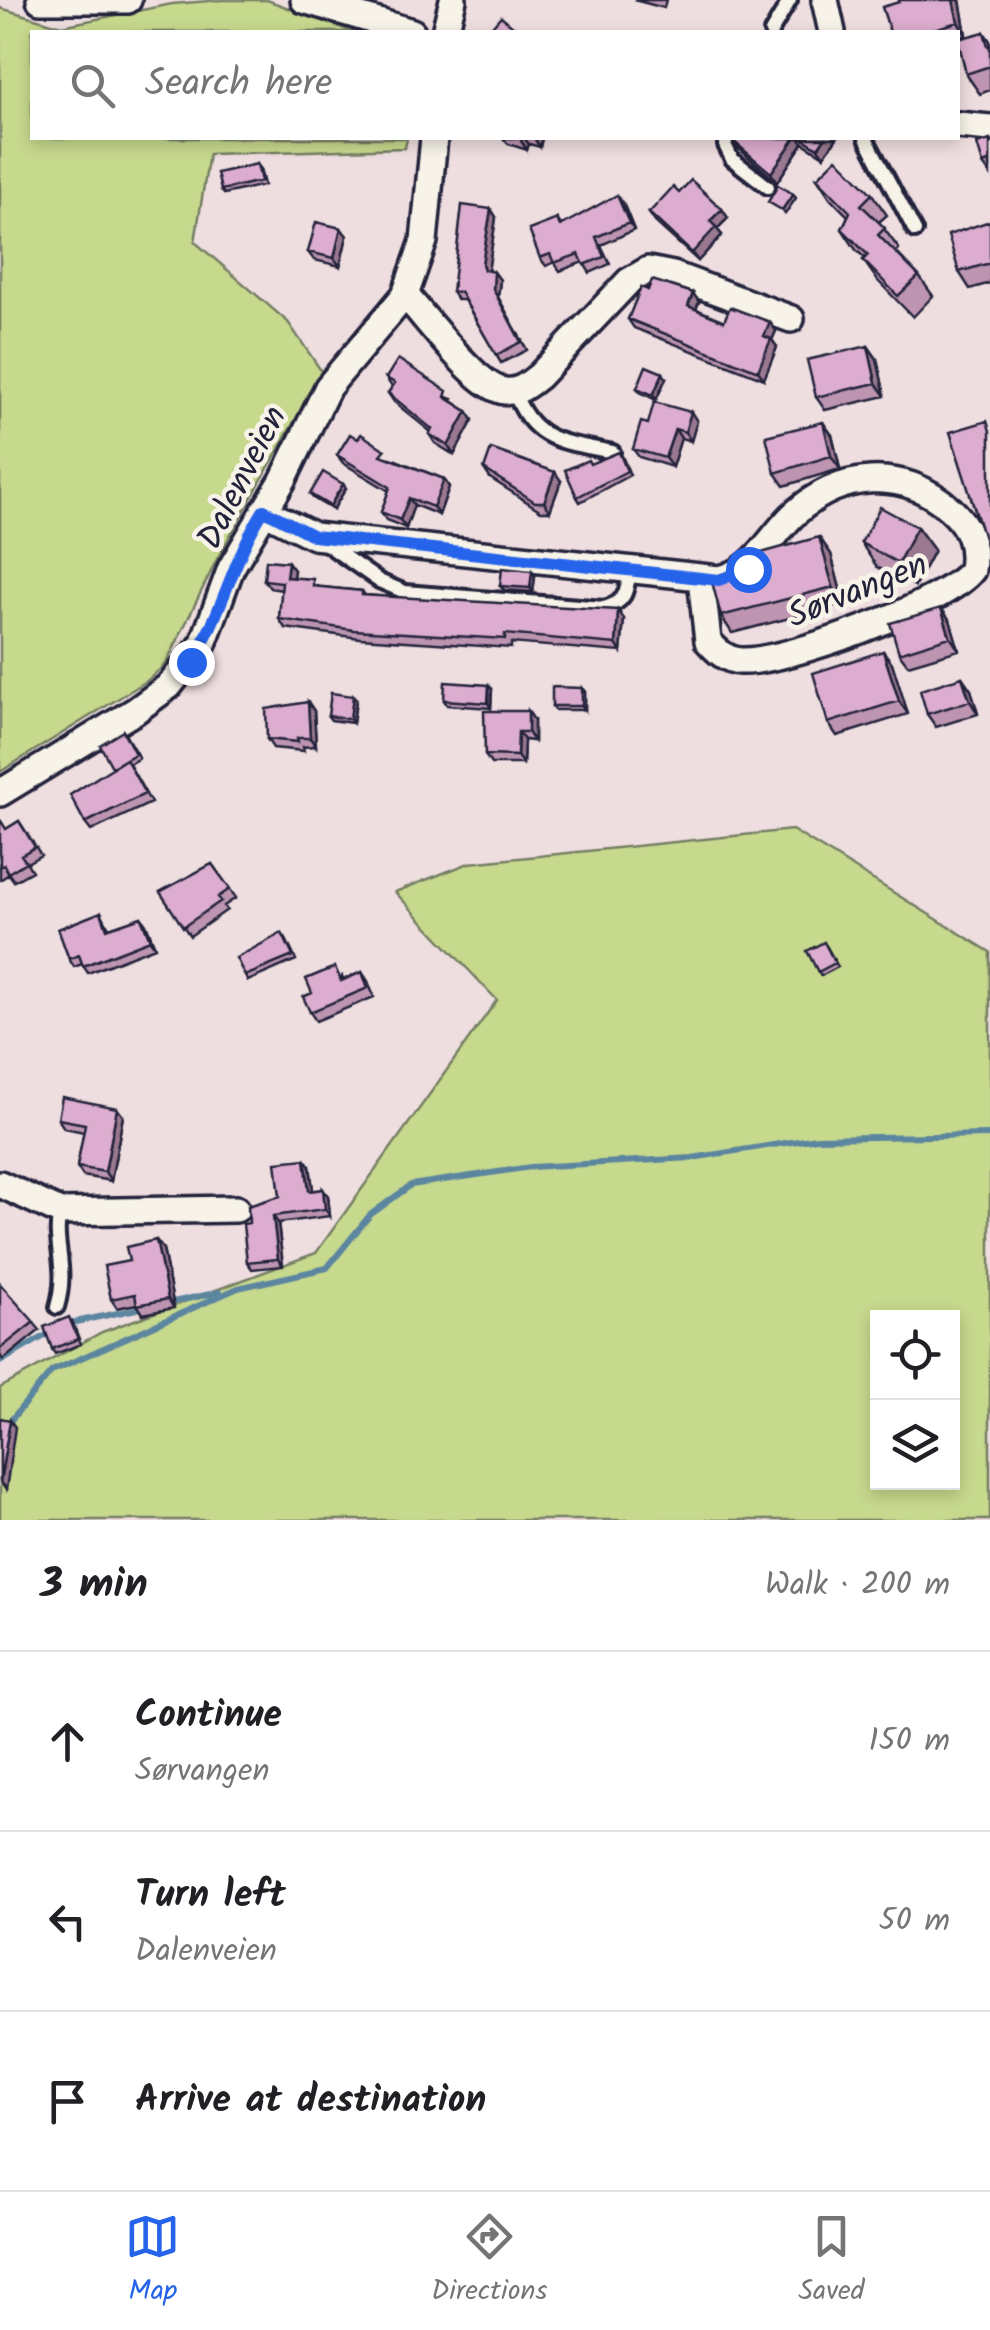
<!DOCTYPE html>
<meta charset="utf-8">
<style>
:root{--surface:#fff;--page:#f2f2f2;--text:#202124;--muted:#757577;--line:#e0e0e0;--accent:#2563eb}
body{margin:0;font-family:Kalam,sans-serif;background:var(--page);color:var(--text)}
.controls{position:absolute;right:30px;bottom:30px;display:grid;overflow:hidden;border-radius:0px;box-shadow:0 5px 15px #0003}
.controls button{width:90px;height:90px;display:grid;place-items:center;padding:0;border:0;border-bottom:2px solid var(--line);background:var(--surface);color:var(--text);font:50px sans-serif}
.stop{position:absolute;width:30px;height:30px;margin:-22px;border:8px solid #2563eb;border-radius:50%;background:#fff}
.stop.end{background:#2563eb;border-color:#fff;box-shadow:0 2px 10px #0008}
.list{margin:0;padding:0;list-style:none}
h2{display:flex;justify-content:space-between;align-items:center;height:130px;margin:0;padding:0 40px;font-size:42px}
h2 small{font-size:32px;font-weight:400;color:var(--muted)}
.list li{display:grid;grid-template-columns:65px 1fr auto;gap:30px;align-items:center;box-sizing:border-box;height:180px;padding:0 40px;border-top:2px solid var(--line)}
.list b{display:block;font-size:38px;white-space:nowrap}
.list p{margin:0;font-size:32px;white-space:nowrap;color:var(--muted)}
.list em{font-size:32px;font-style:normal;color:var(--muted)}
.icon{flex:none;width:55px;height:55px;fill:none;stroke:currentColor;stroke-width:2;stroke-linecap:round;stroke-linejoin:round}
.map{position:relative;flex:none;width:990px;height:1520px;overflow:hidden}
.search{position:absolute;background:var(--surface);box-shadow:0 5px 15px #0003;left:30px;right:30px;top:30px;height:110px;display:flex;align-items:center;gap:25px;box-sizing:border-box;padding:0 35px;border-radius:0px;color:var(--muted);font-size:38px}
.sheet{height:670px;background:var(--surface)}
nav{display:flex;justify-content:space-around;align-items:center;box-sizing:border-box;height:140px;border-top:2px solid var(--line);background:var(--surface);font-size:28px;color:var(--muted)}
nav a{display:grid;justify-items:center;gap:5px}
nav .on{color:var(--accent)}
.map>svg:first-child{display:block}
</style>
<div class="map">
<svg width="990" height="1520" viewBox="0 0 990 1520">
<rect width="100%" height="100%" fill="#efdee0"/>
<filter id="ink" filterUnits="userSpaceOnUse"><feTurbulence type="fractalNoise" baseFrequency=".01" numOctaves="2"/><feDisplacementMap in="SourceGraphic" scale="20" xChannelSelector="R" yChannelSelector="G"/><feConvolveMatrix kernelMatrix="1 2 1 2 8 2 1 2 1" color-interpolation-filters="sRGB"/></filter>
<g filter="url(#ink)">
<path fill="#c7d98d" stroke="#747e64" stroke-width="2.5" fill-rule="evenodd" d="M221 0H267L353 32H32V138H407L405 148 209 154 195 242 288 322 322 372 217 559 166 664 148 680 0 772V8L62 26 172 4Z
M792 830 990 952V1520H0V1388L102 1332 316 1253 497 1000 395 892 469 863ZM878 1318H952V1482H878Z"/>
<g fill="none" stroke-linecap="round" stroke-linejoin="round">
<path stroke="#5c86a0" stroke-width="6" d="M168 1303 220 1292
M66 1324 146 1307
M0 1362 50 1333
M0 1433 52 1371 238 1288 327 1268 370 1215 411 1185 531 1167 692 1158 817 1138 990 1135"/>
<defs>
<path id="lane" d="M771 32 790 0
M727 138 725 145 732 159 768 187
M866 138 915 231
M514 391C532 443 565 442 613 452
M325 543 379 581 405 592 604 608C627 602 627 590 630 569
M57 1307C69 1266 52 1243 60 1212"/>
<path id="street" d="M40 0H128
M304 0 412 32
M825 0 832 32
M445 32 453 0
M958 125 990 128
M405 295C425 316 478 389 505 391 519 393 529 384 539 376L629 281 648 270 673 275 791 319
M264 511 314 536 719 579C754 572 768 540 792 516 838 472 903 466 950 509 969 526 976 544 972 570 948 603 783 664 740 661 726 660 717 651 708 641L701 578
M0 793 135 711 169 686 203 644 231 568 283 480 328 387 405 295 424 241 434 138
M0 1184 60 1212 236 1209"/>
</defs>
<use href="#lane" stroke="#22223b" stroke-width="20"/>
<use href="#street" stroke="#22223b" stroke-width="32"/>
<use href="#lane" stroke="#f7f3e8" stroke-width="12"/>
<use href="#street" stroke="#f7f3e8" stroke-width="25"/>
</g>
<path fill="#bd95b1" stroke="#22223b" stroke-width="2.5" d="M634 0H666L664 8Z
M960 0 966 35 958 37V32H890L899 2Z
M984 32 990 41V90L980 94 966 74Z
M503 138H542L540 147 529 144 527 150 508 144Z
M733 138H837L824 156 803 143 777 182 738 148 732 140Z
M990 140V174L983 164Z
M257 164 260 168 264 185 224 194 221 190Z
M817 178 872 194 887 215 879 222 899 249 896 252 919 276 933 296 913 317 878 281 863 260 865 258 856 250 842 229 848 216 831 199Z
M623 203 634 230 601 245 610 264 590 273 583 262 560 271 554 262 546 266 540 258 557 219 561 225Z
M491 209 496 217 488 271 494 272 500 280 498 297 527 350 501 363 464 300H457L452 292Z
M722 209 728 218 717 229 722 235 698 261 655 222 649 213Z
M990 221V283L970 289 959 272Z
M347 236 340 266 314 260 308 252Z
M648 290 699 302 696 309 724 321 776 331 772 340 777 347 764 379 634 328 628 319Z
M868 346 877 359 885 396 825 410 816 397Z
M386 378 453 399 452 401 467 411 473 420 454 455 435 443 429 434 431 432 394 402 388 393 392 387Z
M666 378 656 400 640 392 637 388Z
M697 421 691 441 681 438 672 467 639 457 633 449 648 424Z
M832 435 840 469 784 486 775 473Z
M337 455 391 458 444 479 449 487 439 515 414 505 406 528 386 520 381 512 389 491 343 463Z
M622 456 630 475 580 502 577 497 590 464Z
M484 469 561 481 550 511H541L490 478Z
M343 484 346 488 333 510 313 498 310 494Z
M917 527 934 550 915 586 877 567 861 543Z
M819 537 831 554 844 604 732 633 721 616 751 566Z
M288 562 294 570 293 577 319 587 362 591 365 595 624 619 621 652 511 643V648L360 638 285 628 279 619 282 590 270 588 264 580Z
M535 576 533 592 504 590 500 586Z
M950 620 959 650 908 665 899 653Z
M883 651 892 663 908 714 837 736 828 723Z
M962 677 971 690 978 714 936 727 927 714Z
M582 688 585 692V710H555L552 706Z
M492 689 491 708 447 705 444 700Z
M356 700 353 723 331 720 328 716Z
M308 702 314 711 316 746 303 747 304 751 273 748 267 739Z
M534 720V741L524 740 523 764H491L485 755Z
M123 731 139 758 129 764 151 803 91 831 85 823 113 767Z
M19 821 41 855 27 863 32 871 14 881 9 874 0 880V822L6 829Z
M212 864 236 898 224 906 227 910 190 936 160 892Z
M101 912 109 928 141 917 146 924 155 947 88 973 82 964 74 967 69 959Z
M285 937 296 960 248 981 245 976Z
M827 947 838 967 821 976 818 972Z
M362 972 368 981 374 997 316 1021 310 1012 312 993 342 976 343 980Z
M123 1116 111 1181 83 1176 77 1167 84 1132 64 1128 58 1119Z
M310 1166 313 1190 328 1196 330 1216 278 1223 283 1266 252 1269 247 1262 249 1223 280 1196Z
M156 1240 163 1249 174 1308 143 1314 137 1304 117 1308 111 1299 129 1261Z
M0 1284 40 1330 3 1360 0 1355Z
M72 1321 81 1344 55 1354 52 1349Z"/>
<path fill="#9a7990" stroke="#22223b" stroke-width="2.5" d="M953 0H960L966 35 958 22Z
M522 138H524L529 144 527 150 521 141Z
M534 138H542L540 147Z
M795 138H799L803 143 777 182 771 173Z
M825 138H837L824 156 818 148Z
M793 194 796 198 785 214 782 210Z
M617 195 623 203 634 230 629 223Z
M491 209 496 217 488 272 484 270 482 264Z
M722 209 728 218 717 229 722 235 698 261 692 253 710 221Z
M341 228 347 236 340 266 334 258Z
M494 272 500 280 498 297 527 350 493 289Z
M693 293 699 302 694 314 688 306Z
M770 322 776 331 772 340 777 347 764 379 758 371 764 336Z
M868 346 877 359 885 396 876 383Z
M663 373 666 378 656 400 653 395Z
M467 411 473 420 454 455 448 446Z
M691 412 697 421 691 441 685 432Z
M823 422 832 435 840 469 831 456Z
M675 429 681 438 672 467 665 458Z
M555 472 561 481 550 511 544 502Z
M444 479 449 487 439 515 433 507Z
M343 484 346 488 333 510 330 506Z
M409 498 414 505 406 528 400 520Z
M917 527 934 550 915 586 898 563Z
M819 537 831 554 844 604 833 587Z
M288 562 294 570 292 585 286 577Z
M532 571 535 576 533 592 530 588Z
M941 608 950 620 959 650 950 637Z
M618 610 624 619 621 652 616 644Z
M883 651 892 663 908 714 899 701Z
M962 677 971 690 978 714 970 701Z
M489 685 492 689 491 708 488 703Z
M582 688 585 692V710L582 706Z
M353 696 356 700 353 723 350 719Z
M308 702 314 711 316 746 310 738Z
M528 711 534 720V741L528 732Z
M518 732 524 740 523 764 517 756Z
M141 917 146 924 155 947 150 940Z
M117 1108 123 1116 111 1181 105 1172Z
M305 1159 310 1166 314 1198 309 1191Z
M323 1189 328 1196 330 1216 325 1209Z
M273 1216 278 1223 283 1266 278 1259Z
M156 1240 163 1249 174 1308 168 1299Z
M10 1420 15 1427 6 1490 0 1482Z"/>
<path fill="#dcadce" stroke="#22223b" stroke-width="2.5" d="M899 0H953L958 22 924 32H890L882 7 899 2Z
M501 16 520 32H487Z
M984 32 988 46H990V66L966 74 958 39Z
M733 138H795L771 173 732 140Z
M802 138H825L818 148Z
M990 140V165L988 162 983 164 977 144Z
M837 158 872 194 861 205 885 228 878 235 919 276 898 296 863 260 868 255 842 229 850 212 817 178Z
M257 164 261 181 221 190 217 173Z
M691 180 722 209 710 221 716 227 692 253 649 213 673 187 679 193Z
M778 185 793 194 782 210 768 202Z
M617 195 629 223 596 237 604 257 584 265 579 254 554 263 550 254 540 258 529 230 557 219 560 226Z
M462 205 491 209 482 264 484 270 494 272 493 289 521 342 496 355 460 292H452Z
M990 221V263L959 272 948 235Z
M316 222 341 228 334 258 308 252Z
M652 280 693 293 688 306 724 321 730 307 770 322 764 336 771 339 758 371 628 319 641 287 648 290Z
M868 346 876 383 816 397 807 360Z
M398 359 447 391 445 397 467 411 448 446 429 434 432 429 388 393 395 383 386 378Z
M646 366 663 373 653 395 637 388Z
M654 402 691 412 685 432 675 429 665 458 633 449 641 422 648 424Z
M987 421 990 431V551H988L950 432Z
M823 422 831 456 775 473 766 436Z
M350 434 358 439 361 434 385 450 381 455 444 479 433 507 409 498 400 520 381 512 390 487 337 455Z
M491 449 555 472 544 502H535L484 469Z
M619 452 627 471 577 497 565 470 588 460 590 464Z
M323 472 343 484 330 506 310 494Z
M880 507 917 527 898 563 861 543Z
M819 537 833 587 721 616 711 578 751 566 749 559 754 555Z
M266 560 288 562 286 577 313 579V586L362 591V595L618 610 616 644 505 634V639L354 630 279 619 282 582 264 580Z
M502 568 532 571 530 588 500 586Z
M941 608 950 637 899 653 890 623Z
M883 651 899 701 828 723 813 673Z
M962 677 970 701 927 714 920 690Z
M445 682 489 685 488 703 444 700Z
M552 687 582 688V706H552Z
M331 693 353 696 350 719 328 716Z
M308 702 310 738H297L298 742 267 739 266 709Z
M484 711H528V732H518L517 756 485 755Z
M123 731 135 754 112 767 100 745Z
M126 759 145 794 85 823 70 795Z
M1 821 6 829 19 821 35 847 21 855 26 862 8 873 4 865 0 867V822Z
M212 864 230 889 218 897 221 901 183 927 160 892Z
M101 912 107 929 141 917 150 940 83 966 79 955 69 959 58 929Z
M282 933 293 956 245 976 236 958Z
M824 942 835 963 818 972 807 951Z
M335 967 341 981 362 972 368 988 310 1012 303 997 312 993 306 979Z
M62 1097 117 1108 105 1172 77 1167 85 1124 58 1119Z
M305 1159 309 1191 323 1189 325 1209 273 1216 278 1259 247 1262 243 1224 249 1223 248 1206 280 1196 276 1162Z
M156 1240 168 1299 137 1305 135 1294 111 1299 104 1266 129 1261 126 1247Z
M0 1284 34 1322 0 1349Z
M69 1317 78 1339 52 1349 44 1327Z
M0 1418 10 1420 0 1482Z"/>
</g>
<g fill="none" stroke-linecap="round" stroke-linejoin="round" filter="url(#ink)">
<path stroke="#2563eb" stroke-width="12" d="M191 662C223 615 231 561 264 510L314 536 701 578 719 580 748 569"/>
</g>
<g text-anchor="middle" stroke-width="9" stroke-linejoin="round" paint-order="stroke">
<g font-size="35" fill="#22223b" stroke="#f7f3e8">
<text transform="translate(241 477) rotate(-63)" y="12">Dalenveien</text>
<text transform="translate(857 589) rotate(-22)" y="12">Sørvangen</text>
</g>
</g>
</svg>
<div class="controls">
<button><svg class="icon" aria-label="locate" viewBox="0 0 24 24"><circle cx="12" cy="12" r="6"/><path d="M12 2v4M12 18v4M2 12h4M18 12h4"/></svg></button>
<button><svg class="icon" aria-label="layers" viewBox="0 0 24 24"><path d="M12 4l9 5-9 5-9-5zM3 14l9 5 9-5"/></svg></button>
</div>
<div class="stop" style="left:748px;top:569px"></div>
<div class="stop end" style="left:191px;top:662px"></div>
<div class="search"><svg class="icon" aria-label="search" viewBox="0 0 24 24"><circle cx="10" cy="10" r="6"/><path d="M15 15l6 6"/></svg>Search here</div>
</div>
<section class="sheet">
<h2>3 min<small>Walk · 200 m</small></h2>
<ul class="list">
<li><svg class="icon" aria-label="ahead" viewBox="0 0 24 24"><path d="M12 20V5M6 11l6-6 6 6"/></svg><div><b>Continue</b><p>Sørvangen</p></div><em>150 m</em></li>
<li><svg class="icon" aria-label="left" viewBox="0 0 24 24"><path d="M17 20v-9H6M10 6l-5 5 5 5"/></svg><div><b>Turn left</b><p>Dalenveien</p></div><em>50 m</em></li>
<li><svg class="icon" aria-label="arrive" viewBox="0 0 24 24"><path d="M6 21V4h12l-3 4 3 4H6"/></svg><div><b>Arrive at destination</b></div></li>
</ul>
</section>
<nav>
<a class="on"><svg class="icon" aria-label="map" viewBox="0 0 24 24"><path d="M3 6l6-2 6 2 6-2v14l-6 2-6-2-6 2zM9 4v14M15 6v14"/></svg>Map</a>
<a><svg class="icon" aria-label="directions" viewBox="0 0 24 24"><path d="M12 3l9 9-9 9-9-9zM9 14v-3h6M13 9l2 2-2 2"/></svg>Directions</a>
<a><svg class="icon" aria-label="saved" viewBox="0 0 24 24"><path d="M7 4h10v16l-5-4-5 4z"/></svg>Saved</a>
</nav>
